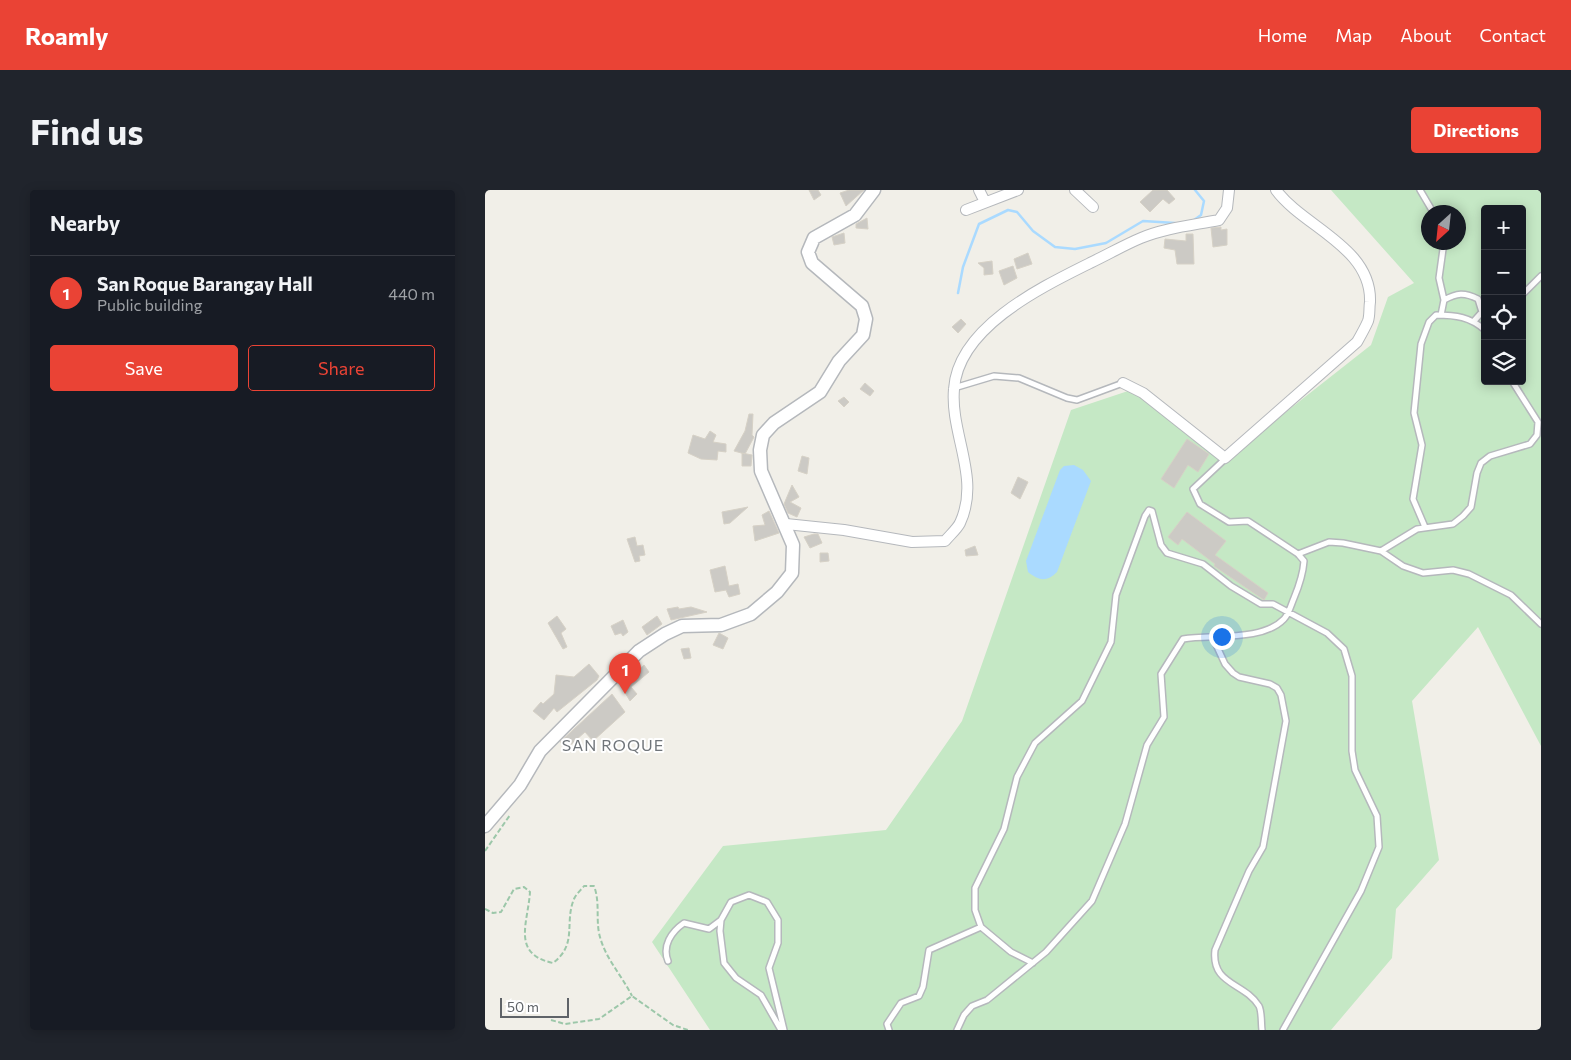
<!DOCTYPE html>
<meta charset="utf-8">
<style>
:root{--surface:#171b24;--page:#20242c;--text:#f1f3f6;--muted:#9ea1a6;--line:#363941;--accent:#ea4335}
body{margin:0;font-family:Commissioner,sans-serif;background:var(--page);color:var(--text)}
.controls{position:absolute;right:15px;top:15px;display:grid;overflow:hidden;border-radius:5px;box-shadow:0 2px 12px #0003}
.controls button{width:45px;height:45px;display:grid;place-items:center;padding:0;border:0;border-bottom:1px solid var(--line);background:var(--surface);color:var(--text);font:25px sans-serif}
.compass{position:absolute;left:936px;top:15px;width:45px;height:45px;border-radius:50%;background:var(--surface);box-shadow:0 2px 12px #0003;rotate:207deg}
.scale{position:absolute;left:15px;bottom:12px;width:69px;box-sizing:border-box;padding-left:5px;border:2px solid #5f6368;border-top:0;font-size:14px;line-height:18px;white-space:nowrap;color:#5f6368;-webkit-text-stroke:4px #fff;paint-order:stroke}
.you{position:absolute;left:736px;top:446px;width:18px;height:18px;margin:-12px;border:4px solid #fff;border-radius:50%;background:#1a73e8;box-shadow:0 0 0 8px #1a73e833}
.badge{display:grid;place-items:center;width:32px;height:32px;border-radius:50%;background:var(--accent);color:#fff;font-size:16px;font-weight:700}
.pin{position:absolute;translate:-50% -41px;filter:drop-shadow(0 1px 2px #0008)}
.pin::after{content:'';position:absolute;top:26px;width:18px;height:15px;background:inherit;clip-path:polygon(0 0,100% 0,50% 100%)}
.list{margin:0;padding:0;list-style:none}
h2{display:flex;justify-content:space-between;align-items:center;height:65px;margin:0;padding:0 20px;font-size:21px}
h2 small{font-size:16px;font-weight:400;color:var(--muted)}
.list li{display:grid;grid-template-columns:32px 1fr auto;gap:15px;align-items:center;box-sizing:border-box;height:75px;padding:0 20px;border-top:1px solid var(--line)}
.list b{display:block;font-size:19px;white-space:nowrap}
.list p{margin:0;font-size:16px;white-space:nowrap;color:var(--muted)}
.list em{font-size:16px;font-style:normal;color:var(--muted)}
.actions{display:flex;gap:10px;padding:15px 20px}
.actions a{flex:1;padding:11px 0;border:1px solid var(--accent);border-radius:5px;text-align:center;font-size:18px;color:var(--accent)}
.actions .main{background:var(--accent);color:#fff}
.icon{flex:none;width:28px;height:28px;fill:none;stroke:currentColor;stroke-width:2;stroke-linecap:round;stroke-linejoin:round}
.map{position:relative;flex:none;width:1056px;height:840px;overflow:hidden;border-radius:5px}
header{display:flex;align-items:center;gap:30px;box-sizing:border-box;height:70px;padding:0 25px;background:var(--accent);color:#fff}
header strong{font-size:24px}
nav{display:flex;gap:28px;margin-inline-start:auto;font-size:18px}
.intro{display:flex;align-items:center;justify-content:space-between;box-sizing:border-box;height:120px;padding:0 30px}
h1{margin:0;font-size:35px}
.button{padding:12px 22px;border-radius:5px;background:var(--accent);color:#fff;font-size:18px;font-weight:700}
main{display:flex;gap:30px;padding:0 30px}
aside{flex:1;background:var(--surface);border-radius:5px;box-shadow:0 2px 12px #0003}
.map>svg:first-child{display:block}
</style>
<header>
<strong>Roamly</strong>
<nav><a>Home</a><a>Map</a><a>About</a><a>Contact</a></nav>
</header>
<div class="intro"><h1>Find us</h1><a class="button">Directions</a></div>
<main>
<aside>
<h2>Nearby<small></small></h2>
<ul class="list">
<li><span class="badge">1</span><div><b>San Roque Barangay Hall</b><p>Public building</p></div><em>440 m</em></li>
</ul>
<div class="actions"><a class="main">Save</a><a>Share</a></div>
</aside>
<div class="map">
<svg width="1056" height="840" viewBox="0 0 1056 840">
<rect width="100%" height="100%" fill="#f1efe8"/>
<path fill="#c5e8c5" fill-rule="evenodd" d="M846 0H1056V556L993 437 927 511 954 670 911 719 907 768 846 840H225L167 752 238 656 401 640 477 531 586 220 646 200 740 270 886 155 903 107 929 93ZM1000 19H1037V191H1000ZM944 22H974V52H944Z"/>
<path fill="#aadaff" d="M589 275 598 280 606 291 572 382C562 392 554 391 543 382L541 371 575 280 579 276Z"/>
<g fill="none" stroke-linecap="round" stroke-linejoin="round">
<path stroke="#aadaff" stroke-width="2.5" d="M709 30 716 25 719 11 710 0
M473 103 478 77 494 34 523 20 532 22 548 41 570 57 590 59 621 53 658 31 690 33"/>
</g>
<path fill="#cccac5" stroke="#d6d1c6" d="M324 0H333L336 5 329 10Z
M364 0H379L361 16 355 3Z
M668 0H682L690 9 684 14 678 9 665 22 655 12Z
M382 28 383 39 371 38V34Z
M736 37V40L742 39V55L728 57 726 38Z
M359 43 360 53 349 55 347 47Z
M701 44H708L709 74H692L690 60 679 58 680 49 701 51Z
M543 63 547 74 532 79 529 69Z
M507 71 508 84 499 85V78L493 73Z
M528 76 532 88 519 95 514 81Z
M476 129 481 134 473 143 467 137Z
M380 193 389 201 385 206 375 199Z
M359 207 364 212 359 217 353 211Z
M264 224H268L267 245 269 247 260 264 249 261 260 241Z
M225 241 231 245 228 252 241 254V262L233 261 232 270 216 269 203 263 208 245 220 249Z
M702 249 724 264 713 282 703 275 689 298 676 289Z
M257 263 267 265 266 276H257Z
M317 266 324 268 322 284 313 281Z
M533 287 543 292 535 309 526 303Z
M307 295 314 307 305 312 316 318 312 327 303 323 299 314Z
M263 317 245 333 239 334 237 322Z
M284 321 294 343 270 351 268 336 280 335 277 325Z
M702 322 741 351 730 365 783 403 779 410 729 376 730 374 697 349 693 355 683 347Z
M329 344H333L337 353 325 358 319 347Z
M150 347 152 356 158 355 160 365 154 366 155 371 150 372 142 349Z
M490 356 493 365 481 366 480 360Z
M335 363H343L344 371 335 372Z
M240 376 244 396 253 394 255 404 244 407 241 400 230 402 225 380Z
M193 417 194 419 206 417 222 422 186 430 182 419Z
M72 426 81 439 76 443 82 457 78 459 63 433Z
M172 426 177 434 162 445 157 437Z
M138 430 143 442 138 446 136 443 130 445 126 436Z
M234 443 243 448 238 459 228 455Z
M204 458 206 468 199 469 196 459Z
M104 474 114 486 112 490 72 522 69 518 59 530 48 521 56 512 58 514 69 504 71 485 89 487Z
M159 475 164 482 146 497 152 504 145 511 136 496Z
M127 504 140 522 108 551 100 542 81 559 75 552Z"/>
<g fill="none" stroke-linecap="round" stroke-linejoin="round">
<defs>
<path id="service" d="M935 0 948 22
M1037 105 1056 86
M959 110 954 88 959 52
M956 125 959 110C972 103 979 102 993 109L997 122 989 131
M469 198 509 186 534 188 582 208 592 210 638 193
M940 337 928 309 937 255 929 223 936 154 944 132 951 125C971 125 985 127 1000 140
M896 361 932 339 968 334 978 326 986 317 992 283 996 273 1005 266 1045 254 1052 245 1053 232 1027 191
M813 364 844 352 858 353 896 361 918 376 938 383 968 380 984 384 1026 405 1056 434
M728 448 740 474 748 483 754 487 785 494 792 498 796 505 801 531 778 657 764 681 730 760C726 795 759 792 774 816 777 822 776 833 777 840
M496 737 490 720V698L519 639 532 587 550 553 597 511 626 452 631 405 660 326 664 320 667 321 676 355 682 363 718 374 746 396 776 414H788L842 443 859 459 867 486V561L870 580 892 626 894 657 876 701 798 840
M183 771C177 756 186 742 199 733L224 739 236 730
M296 840 276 805 251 788 239 773 235 741 236 730 246 712 264 705 282 712 293 730V753L284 778 299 840
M404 840 402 834 416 813 434 806 438 797 444 760 496 737 526 762 548 773
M472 840 479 825 487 816 502 810 561 762 607 711 640 634 662 555 679 527 676 484 698 449C727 444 777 452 799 429 804 424 806 415 809 408 814 396 818 385 819 371L813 364 763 331 744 332 715 314 708 299 740 269"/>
<path id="minor" d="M494 0 500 12
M590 0 608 17
M481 20 533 0
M638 193 658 203 740 268 872 152C876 145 880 138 883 131 885 125 884 118 885 112 887 57 818 37 791 0
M301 334 359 340 427 352 460 351C465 345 472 339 475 333 496 288 465 244 469 199 473 137 557 97 605 73 622 65 639 55 656 48 679 38 709 35 734 30L742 18 744 0"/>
<path id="tertiary" d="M0 636 35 595 55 561 154 461 180 444 197 436 236 435 266 424 292 402 307 383 308 355 276 281 275 260 278 245 289 233 335 202 354 171 378 145 381 129 377 116 327 73 323 62 329 48 370 25 389 0"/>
</defs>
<use href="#service" stroke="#b5b8bc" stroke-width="8"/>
<use href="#minor" stroke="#b5b8bc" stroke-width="12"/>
<use href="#tertiary" stroke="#b5b8bc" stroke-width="15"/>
<path stroke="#9cc7a9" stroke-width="2" stroke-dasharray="5 2.5" stroke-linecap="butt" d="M0 661 25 625
M0 719 8 723 16 722 29 699 39 697 45 702C43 733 26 764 68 773 93 754 79 733 89 709 91 704 96 700 99 696H109C115 712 111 727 114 743 119 767 136 784 147 806
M66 830 80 834 114 829 147 806 188 835 203 840"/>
<use href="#service" stroke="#fff" stroke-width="5"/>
<use href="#minor" stroke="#fff" stroke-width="10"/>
<use href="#tertiary" stroke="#fff" stroke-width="12"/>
</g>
<g text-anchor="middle" stroke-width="4" stroke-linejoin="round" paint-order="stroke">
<g font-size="16" letter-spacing="1" fill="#70757a" stroke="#fff">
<text x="128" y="561">SAN ROQUE</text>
</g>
</g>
</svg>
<div class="controls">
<button>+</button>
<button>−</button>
<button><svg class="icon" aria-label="locate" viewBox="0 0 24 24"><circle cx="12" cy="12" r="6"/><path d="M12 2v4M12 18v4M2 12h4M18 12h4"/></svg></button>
<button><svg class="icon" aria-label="layers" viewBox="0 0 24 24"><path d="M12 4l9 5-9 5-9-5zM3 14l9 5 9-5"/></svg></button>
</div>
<svg class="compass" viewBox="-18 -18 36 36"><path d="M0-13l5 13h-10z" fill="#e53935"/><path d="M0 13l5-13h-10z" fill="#9ea1a6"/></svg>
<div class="scale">50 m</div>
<div class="you"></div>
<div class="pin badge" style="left:140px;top:504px">1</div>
</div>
</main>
